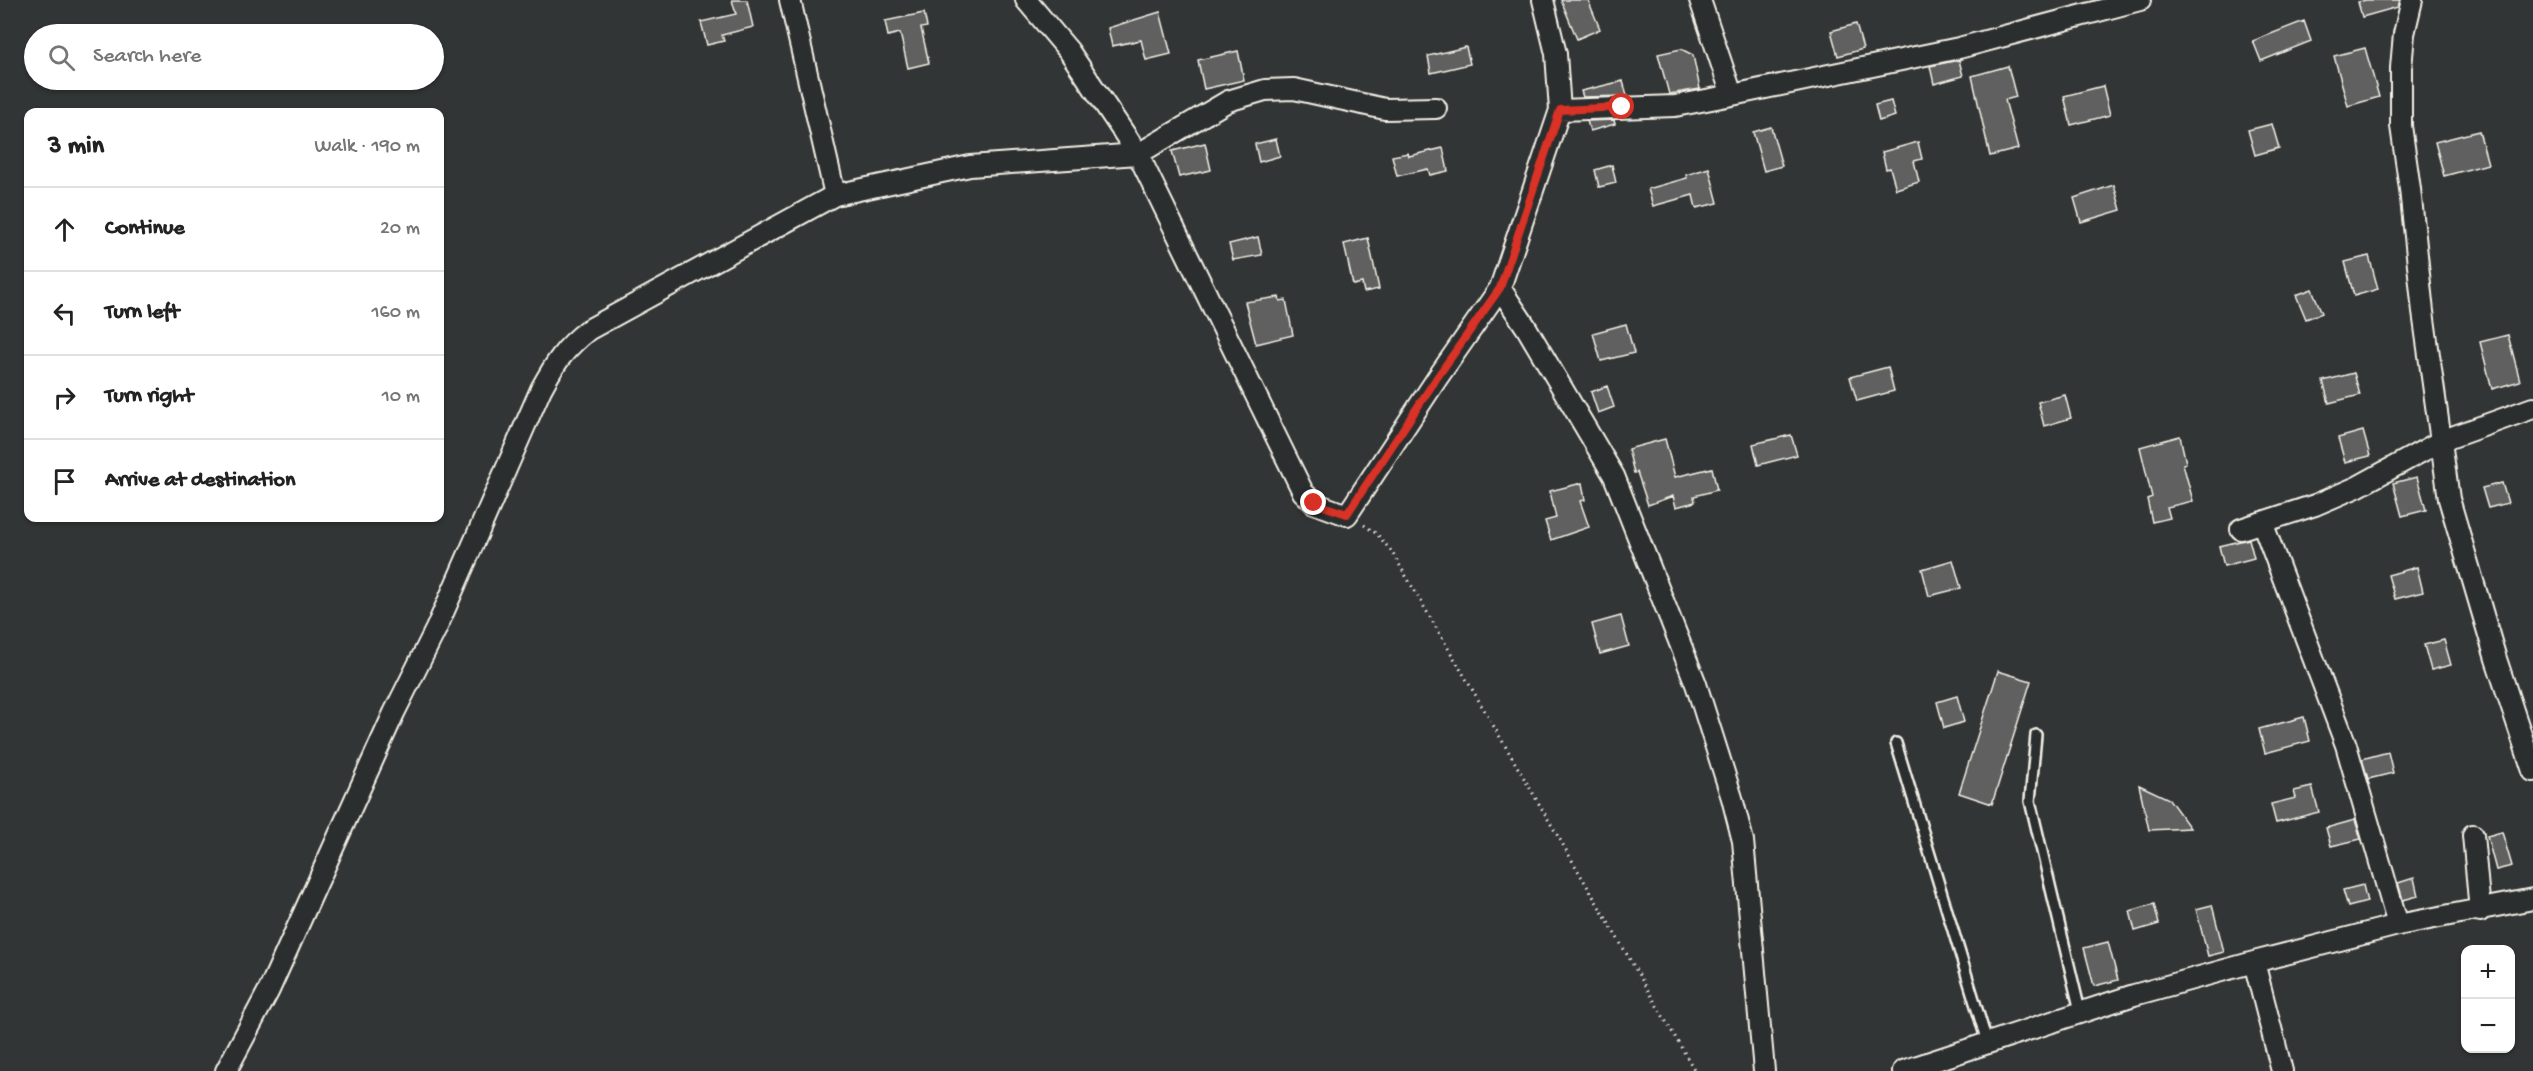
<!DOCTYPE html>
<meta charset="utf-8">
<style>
:root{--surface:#fff;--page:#f6f6f6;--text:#222;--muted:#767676;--line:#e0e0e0}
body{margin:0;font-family:"Gochi Hand",sans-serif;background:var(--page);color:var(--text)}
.controls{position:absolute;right:18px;bottom:18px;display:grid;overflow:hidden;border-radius:12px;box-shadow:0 2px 4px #0004}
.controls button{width:54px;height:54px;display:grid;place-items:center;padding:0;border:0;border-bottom:2px solid var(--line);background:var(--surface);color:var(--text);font:30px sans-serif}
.stop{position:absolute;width:18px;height:18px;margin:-14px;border:4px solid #d93025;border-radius:50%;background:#fff}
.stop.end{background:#d93025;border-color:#fff;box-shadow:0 2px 6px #0008}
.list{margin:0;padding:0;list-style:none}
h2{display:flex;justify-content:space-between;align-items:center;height:78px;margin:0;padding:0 24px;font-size:26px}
h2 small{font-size:20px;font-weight:400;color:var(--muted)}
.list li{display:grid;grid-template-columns:39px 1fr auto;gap:18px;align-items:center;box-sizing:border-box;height:84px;padding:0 24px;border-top:2px solid var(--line)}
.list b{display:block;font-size:22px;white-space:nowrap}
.list em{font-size:20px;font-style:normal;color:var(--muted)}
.icon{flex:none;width:33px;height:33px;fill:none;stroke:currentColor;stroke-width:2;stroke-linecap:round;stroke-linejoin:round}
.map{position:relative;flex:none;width:2533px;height:1071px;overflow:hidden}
.search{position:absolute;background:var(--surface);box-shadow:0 2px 4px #0004;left:24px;top:24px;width:420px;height:66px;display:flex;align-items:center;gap:15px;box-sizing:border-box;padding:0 21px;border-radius:33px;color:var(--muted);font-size:22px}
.panel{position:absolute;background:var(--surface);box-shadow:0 2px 4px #0004;left:24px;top:108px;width:420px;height:414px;border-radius:12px}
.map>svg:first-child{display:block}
</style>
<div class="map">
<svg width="2533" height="1071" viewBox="0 0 2533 1071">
<rect width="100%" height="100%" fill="#323535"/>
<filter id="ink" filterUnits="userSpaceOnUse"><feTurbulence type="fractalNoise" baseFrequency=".0167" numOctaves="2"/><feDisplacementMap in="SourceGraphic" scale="12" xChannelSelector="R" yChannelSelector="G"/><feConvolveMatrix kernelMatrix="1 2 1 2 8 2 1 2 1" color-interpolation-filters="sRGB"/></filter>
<g filter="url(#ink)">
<path fill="#5f605f" stroke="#f4f1e8" stroke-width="1.5" d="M732 0H747L753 27 722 35 724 41 707 45 701 22 736 14Z
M1561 0H1588L1600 29 1577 39Z
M2366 0H2400L2398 7 2362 17 2358 2Z
M1160 12 1171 54 1146 60 1141 40 1112 46 1108 28Z
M924 13 927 27 921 28 929 63 908 68 900 33 888 36 885 21Z
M2304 21 2311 41 2261 61 2253 41Z
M1856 24 1863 49 1838 56 1831 31Z
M1466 47 1470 64 1431 73 1428 56Z
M2365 48 2379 97 2348 106 2334 56Z
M1681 49 1693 55 1700 89 1669 94 1658 54Z
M1238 51 1244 80 1204 89 1198 60Z
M1959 60 1963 76 1934 84 1930 66Z
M2008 66 2016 97 2005 100 2018 149 1990 156 1972 76Z
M1623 81 1627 96 1583 97 1581 91Z
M2103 86 2110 115 2071 125 2064 96Z
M1891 101 1895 116 1879 121 1875 105Z
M1614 120 1615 124 1590 131 1587 121Z
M2272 124 2279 148 2255 155 2248 130Z
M1771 127 1782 166 1764 171 1753 132Z
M2479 131 2488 164 2444 176 2435 142Z
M1276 139 1280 156 1259 162 1255 144Z
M1918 142 1922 159 1914 161 1919 182 1896 189 1890 168 1886 169 1882 152Z
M1205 143 1211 170 1179 177 1172 151Z
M1443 148 1448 171 1430 175 1428 169 1397 176 1392 156 1408 153 1409 156Z
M1612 165 1616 183 1599 187 1595 170Z
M1709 168 1718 203 1696 208 1693 195 1653 206 1648 189 1687 178 1686 175Z
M2114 185 2121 210 2081 222 2074 198Z
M1258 237 1262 255 1233 260 1229 244Z
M1368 238 1379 289 1364 292 1362 283 1353 285 1344 244Z
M2369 256 2378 289 2354 296 2345 262Z
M2312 289 2322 313 2306 319 2296 295Z
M1279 297 1280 301 1286 300 1293 335 1256 344 1245 302Z
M1626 324 1634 353 1601 361 1593 333Z
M2508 335 2520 381 2492 389 2480 342Z
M1888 367 1894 391 1857 401 1850 377Z
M2354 373 2360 395 2329 403 2323 381Z
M1607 386 1614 407 1598 413 1591 392Z
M2065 395 2071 418 2044 426 2038 402Z
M2363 431 2370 456 2345 462 2338 438Z
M1791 435 1797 455 1758 465 1753 444Z
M2180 436 2186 463 2183 464 2193 501 2167 507 2170 518 2152 522 2147 499 2152 497 2140 447Z
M1665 439 1675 477 1712 468 1717 490 1694 496 1695 502 1676 507 1673 496 1648 505 1637 472 1634 473 1628 449Z
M2417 477 2426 510 2402 516 2393 483Z
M1582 483 1585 500 1580 501 1589 527 1551 540 1545 521 1556 518 1550 491Z
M2502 483 2508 503 2488 508 2482 488Z
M2249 539 2254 558 2224 566 2219 546Z
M1953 560 1961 588 1929 596 1922 569Z
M2417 567 2423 592 2395 599 2388 575Z
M1621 616 1629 646 1600 654 1592 624Z
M2444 640 2451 665 2431 670 2424 645Z
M1998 671 2031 681 1992 804 1959 793Z
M1957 696 1964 722 1944 728 1937 702Z
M2304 717 2310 741 2265 753 2259 729Z
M2388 752 2393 773 2368 779 2362 759Z
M2139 785 2169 799 2190 828 2149 830Z
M2312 787 2319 812 2276 823 2271 804 2296 798 2294 791Z
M2355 820 2361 839 2331 846 2326 828Z
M2502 832 2512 866 2496 870 2487 836Z
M2414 878 2418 896 2403 900 2398 883Z
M2363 885 2367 902 2348 907 2343 890Z
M2154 904 2159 924 2135 931 2130 911Z
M2212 905 2224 952 2208 956 2196 909Z
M2108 942 2118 980 2094 986 2084 948Z"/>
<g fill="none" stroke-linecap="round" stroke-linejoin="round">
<defs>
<path id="service" d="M2036 735 2030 801 2080 1011
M1896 743 1987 1042"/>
<path id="minor" d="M790 0 835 195
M1026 0 1069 51 1138 154 1303 492 1314 503 1347 515 1438 377 1500 288 1560 110 1556 54 1543 0
M1700 0 1732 95 1959 48 2140 0
M2412 0 2404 34 2401 68V126L2410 189 2423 312 2449 499 2496 659 2533 771
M1560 110 1675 106 1732 95
M1500 288 1526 327 1614 476 1696 684 1732 798 1743 841 1764 1071
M2262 522 2346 745 2398 925
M2241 529 2315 505 2357 487 2441 441 2533 408
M2473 835 2480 911
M2254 962 2282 1071
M226 1071 269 990 394 713 436 629 541 389C555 363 565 348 588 330L835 195 970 166 1138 154 1228 101 1265 90 1294 89 1385 109 1436 108
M1903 1071 2134 995 2254 962 2398 925 2533 899"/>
</defs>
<use href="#service" stroke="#f4f1e8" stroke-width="14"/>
<use href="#minor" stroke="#f4f1e8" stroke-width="24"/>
<path stroke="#f4f1e8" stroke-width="3" stroke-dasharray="1.5 4.5" stroke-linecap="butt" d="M1364 525 1377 534 1392 552 1695 1071"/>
<use href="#service" stroke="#2a2d2e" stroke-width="9"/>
<use href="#minor" stroke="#2a2d2e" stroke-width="20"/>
</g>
</g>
<g fill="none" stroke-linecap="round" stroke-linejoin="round" filter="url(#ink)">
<path stroke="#d93025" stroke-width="8" d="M1314 503 1347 514 1438 376 1500 288 1560 110 1622 107"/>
</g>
</svg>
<div class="controls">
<button>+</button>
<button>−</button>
</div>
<div class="stop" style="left:1622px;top:107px"></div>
<div class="stop end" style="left:1314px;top:503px"></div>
<div class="search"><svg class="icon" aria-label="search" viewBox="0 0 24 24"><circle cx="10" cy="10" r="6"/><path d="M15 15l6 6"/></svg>Search here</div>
<section class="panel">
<h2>3 min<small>Walk · 190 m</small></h2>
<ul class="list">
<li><svg class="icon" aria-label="ahead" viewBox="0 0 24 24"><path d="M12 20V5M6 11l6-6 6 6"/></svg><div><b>Continue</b></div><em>20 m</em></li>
<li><svg class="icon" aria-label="left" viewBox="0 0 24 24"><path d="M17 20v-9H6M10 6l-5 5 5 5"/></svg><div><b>Turn left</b></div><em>160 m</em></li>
<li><svg class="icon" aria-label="right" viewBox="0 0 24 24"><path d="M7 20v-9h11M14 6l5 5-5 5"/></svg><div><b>Turn right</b></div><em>10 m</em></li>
<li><svg class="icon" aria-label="arrive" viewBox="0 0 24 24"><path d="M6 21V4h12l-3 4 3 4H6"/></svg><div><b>Arrive at destination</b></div></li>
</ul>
</section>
</div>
